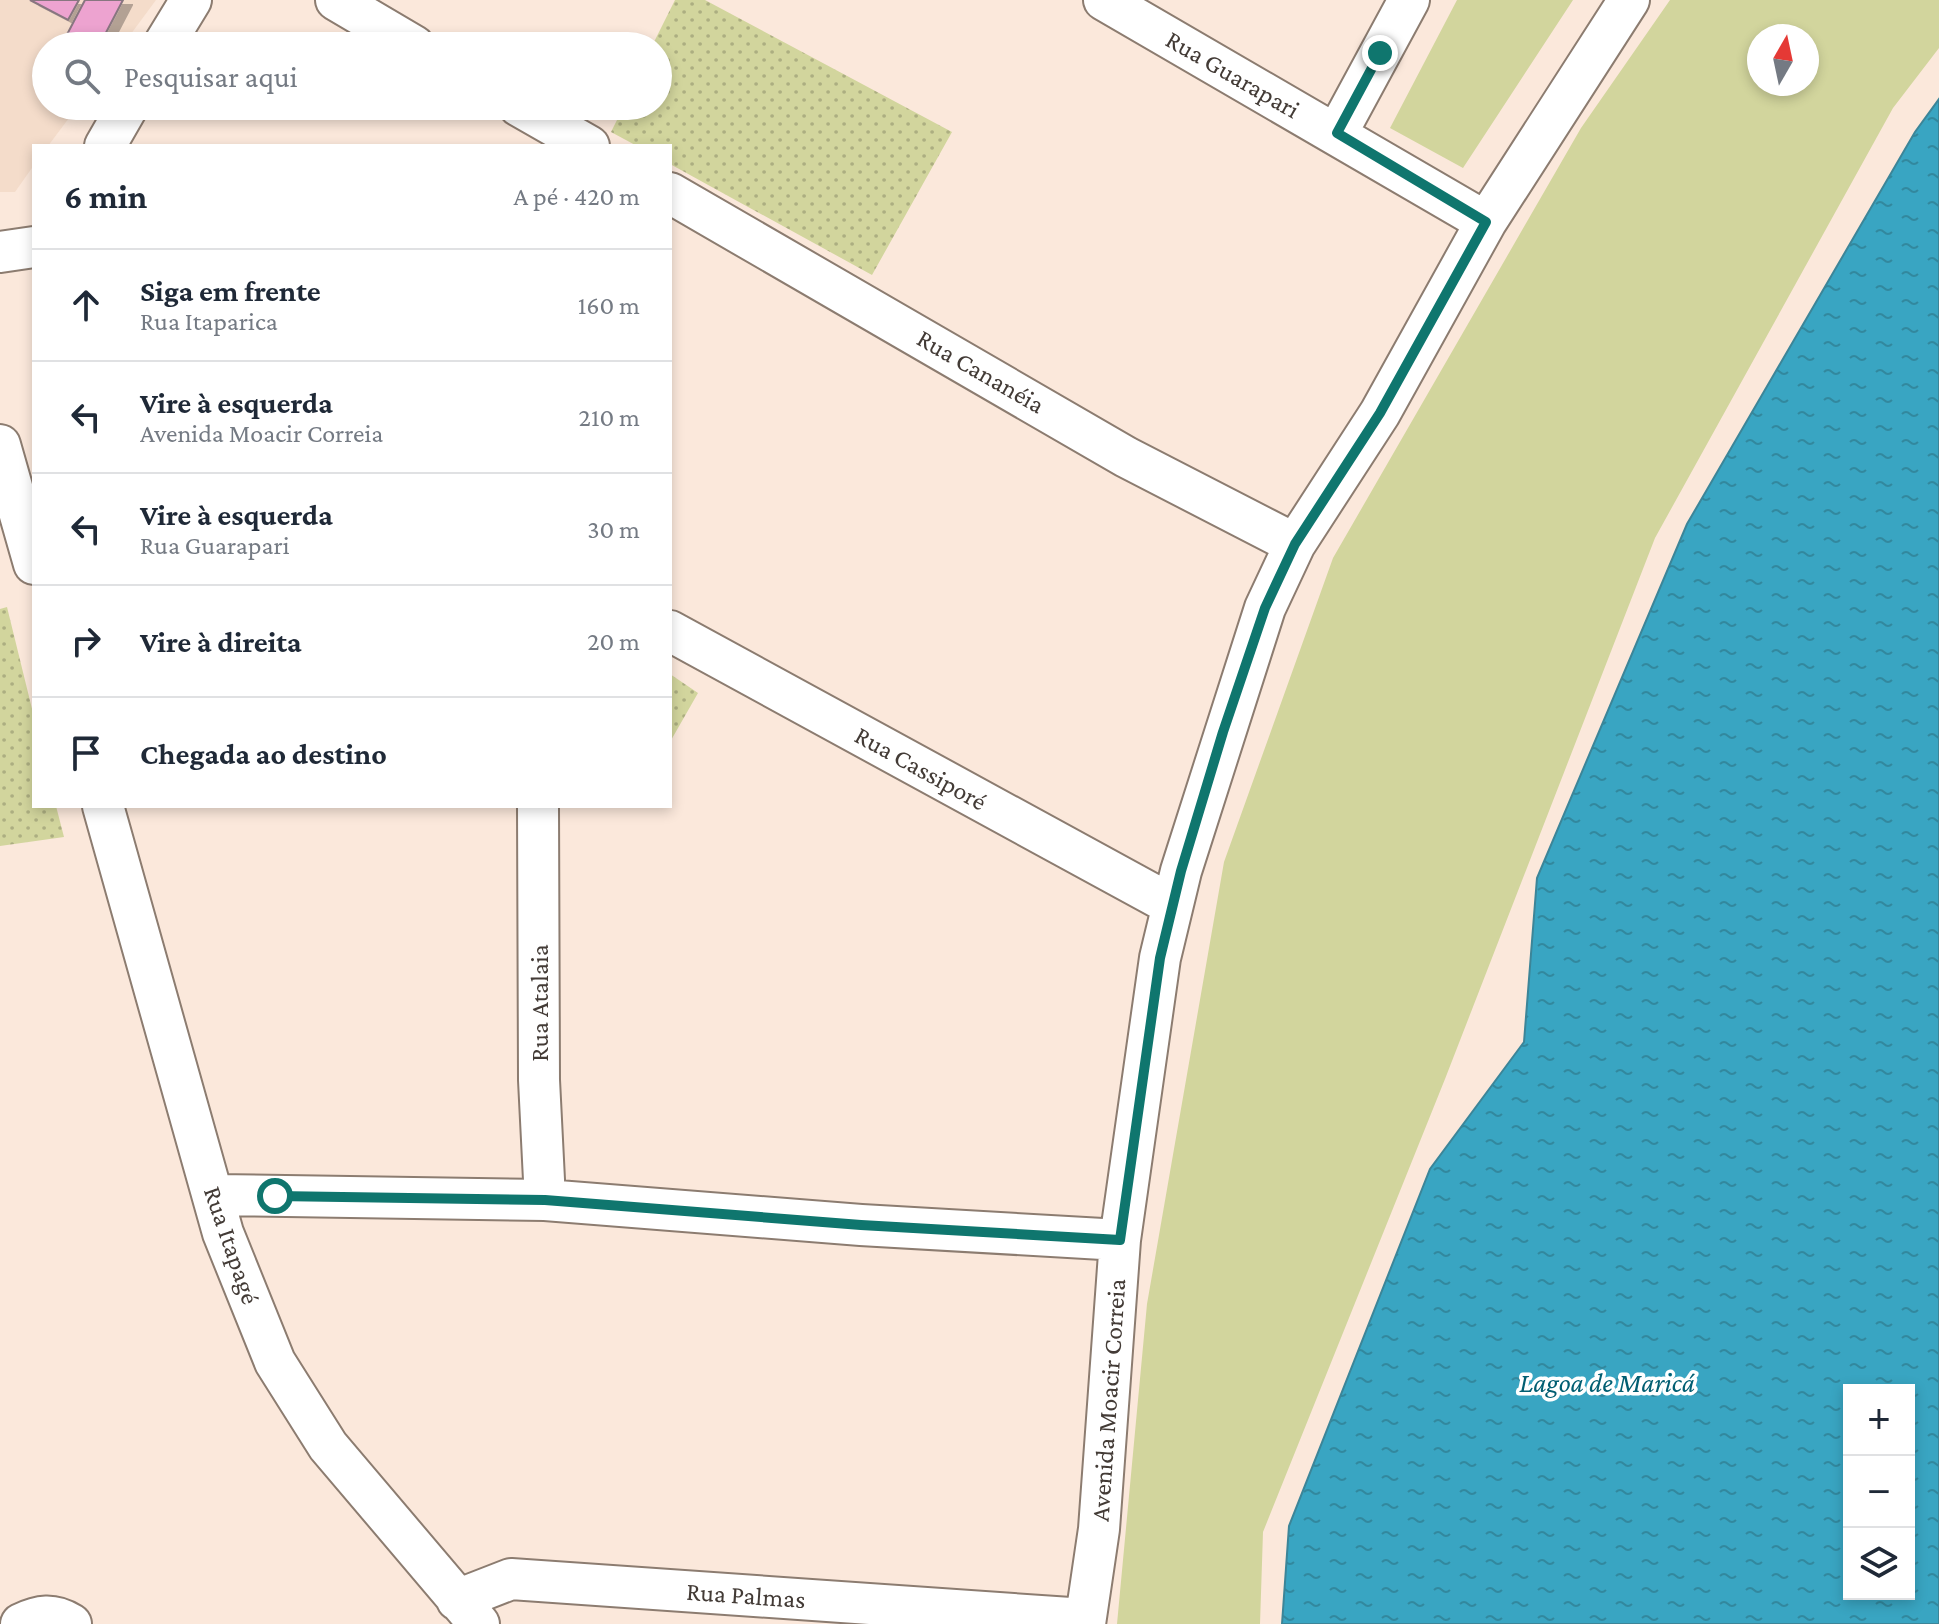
<!DOCTYPE html>
<html lang="pt">
<meta charset="utf-8">
<style>
:root{--surface:#fff;--page:#f2f2f3;--text:#1f2937;--muted:#747a83;--line:#e0e1e3}
body{margin:0;font-family:"Crimson Pro",serif;background:var(--page);color:var(--text)}
.controls{position:absolute;right:24px;bottom:24px;display:grid;overflow:hidden;border-radius:0px;box-shadow:0 4px 12px #0003}
.controls button{width:72px;height:72px;display:grid;place-items:center;padding:0;border:0;border-bottom:2px solid var(--line);background:var(--surface);color:var(--text);font:40px sans-serif}
.compass{position:absolute;left:1747px;top:24px;width:72px;height:72px;border-radius:50%;background:var(--surface);box-shadow:0 4px 12px #0003;rotate:9deg}
.stop{position:absolute;width:24px;height:24px;margin:-18px;border:6px solid #0f766e;border-radius:50%;background:#fff}
.stop.end{background:#0f766e;border-color:#fff;box-shadow:0 2px 8px #0008}
.list{margin:0;padding:0;list-style:none}
h2{display:flex;justify-content:space-between;align-items:center;height:104px;margin:0;padding:0 32px;font-size:34px}
h2 small{font-size:26px;font-weight:400;color:var(--muted)}
.list li{display:grid;grid-template-columns:52px 1fr auto;gap:24px;align-items:center;box-sizing:border-box;height:112px;padding:0 32px;border-top:2px solid var(--line)}
.list b{display:block;font-size:30px;white-space:nowrap}
.list p{margin:0;font-size:26px;white-space:nowrap;color:var(--muted)}
.list em{font-size:26px;font-style:normal;color:var(--muted)}
.icon{flex:none;width:44px;height:44px;fill:none;stroke:currentColor;stroke-width:2;stroke-linecap:round;stroke-linejoin:round}
.map{position:relative;flex:none;width:1939px;height:1624px;overflow:hidden}
.search{position:absolute;background:var(--surface);box-shadow:0 4px 12px #0003;left:32px;top:32px;width:640px;height:88px;display:flex;align-items:center;gap:20px;box-sizing:border-box;padding:0 28px;border-radius:44px;color:var(--muted);font-size:30px}
.panel{position:absolute;background:var(--surface);box-shadow:0 4px 12px #0003;left:32px;top:144px;width:640px;height:664px;border-radius:0px}
.map>svg:first-child{display:block}
</style>
<div class="map">
<svg width="1939" height="1624" viewBox="0 0 1939 1624">
<defs>
<pattern id="grass-dots" width="8" height="8" patternUnits="userSpaceOnUse" patternTransform="scale(2)"><rect width="8" height="8" fill="#d2d59d"/><path d="M2 2h.1M6 6h.1" fill="none" stroke="#acae81" stroke-width="1.8" stroke-linecap="round"/></pattern>
<pattern id="water-ripples" width="26" height="14" patternUnits="userSpaceOnUse" patternTransform="scale(2)"><rect width="26" height="14" fill="#39a5c2"/><path d="M2 4q2-2 4 0t4 0M15 11q2-2 4 0t4 0" fill="none" stroke="#32889e"/></pattern>
<filter id="shadow"><feDropShadow dx="9" dy="5" stdDeviation="0" flood-color="#0004"/></filter>
</defs>
<rect width="100%" height="100%" fill="#fbe8db"/>
<path fill="#f4dcca" d="M0 0H156L122 46H46V106H78L48 146H34V165L15 192H0Z"/>
<path fill="url(#grass-dots)" d="M675 0H705L952 132 872 275 670 164V146H637L611 132 624 106H658V46H652Z
M7 607 34 717V806H56L64 837 0 846V609Z
M670 674 698 693 670 742Z"/>
<path fill="#d2d59d" fill-rule="evenodd" d="M1457 0H1573L1463 168 1390 128Z
M1670 0H1939V48L1893 108 1655 538 1445 1079 1263 1532 1260 1624H1117L1147 1304 1224 862 1333 558 1581 128ZM1759 36H1807V84H1759Z"/>
<path fill="url(#water-ripples)" stroke="#3c8598" stroke-width="2" fill-rule="evenodd" d="M1939 99V1624H1282L1289 1526 1430 1169 1524 1042 1537 878 1687 524 1915 132ZM1849 1390H1909V1594H1849Z"/>
<path fill="#eda3d0" stroke="#887680" stroke-width="2" filter="url(#shadow)" d="M30 0H79L68 20Z
M85 0H123L99 46H61Z"/>
<g fill="none" stroke-linecap="round" stroke-linejoin="round">
<defs>
<path id="minor" d="M336 0 414 46
M1104 0 1486 222
M163 46 191 0
M519 106 589 146
M1337 133 1409 0
M105 146 128 106
M670 193 1126 457 1295 544
M0 252 34 247
M0 445 34 564
M670 631 1172 905
M103 806 223 1233 275 1362 328 1446 479 1624
M538 806 539 1080 545 1200
M215 1195 545 1200 861 1225 1120 1240
M457 1600 511 1579 1085 1619
M21 1624C39 1615 53 1613 71 1624
M1085 1624 1099 1529 1120 1240 1160 958 1181 871 1265 608 1295 544 1380 413 1486 222 1629 0"/>
</defs>
<use href="#minor" stroke="#8c7c70" stroke-width="44"/>
<use href="#minor" stroke="#fff" stroke-width="40"/>
</g>
<g fill="none" stroke-linecap="round" stroke-linejoin="round">
<path stroke="#0f766e" stroke-width="10" d="M275 1196 545 1200 861 1225 1120 1240 1160 958 1181 871 1223 732 1265 608 1295 544 1380 413 1486 222 1337 133 1380 53"/>
</g>
<g text-anchor="middle" stroke-width="7" stroke-linejoin="round" paint-order="stroke">
<g font-size="26" fill="#433b36" stroke="#fff">
<text transform="translate(1233 74) rotate(30)" y="9">Rua Guarapari</text>
<text transform="translate(981 371) rotate(30)" y="9">Rua Cananéia</text>
<text transform="translate(921 768) rotate(29)" y="9">Rua Cassiporé</text>
<text transform="translate(539 1003) rotate(-90)" y="9">Rua Atalaia</text>
<text transform="translate(232 1245) rotate(71)" y="9">Rua Itapagé</text>
<text transform="translate(1108 1400) rotate(-86)" y="9">Avenida Moacir Correia</text>
<text transform="translate(746 1595) rotate(4)" y="9">Rua Palmas</text>
</g>
<g font-size="28" font-style="italic" fill="#015e72" stroke="#fff">
<text x="1607" y="1392">Lagoa de Maricá</text>
</g>
</g>
</svg>
<div class="controls">
<button>+</button>
<button>−</button>
<button><svg class="icon" aria-label="layers" viewBox="0 0 24 24"><path d="M12 4l9 5-9 5-9-5zM3 14l9 5 9-5"/></svg></button>
</div>
<svg class="compass" viewBox="-18 -18 36 36"><path d="M0-13l5 13h-10z" fill="#e53935"/><path d="M0 13l5-13h-10z" fill="#747a83"/></svg>
<div class="stop" style="left:275px;top:1196px"></div>
<div class="stop end" style="left:1380px;top:53px"></div>
<div class="search"><svg class="icon" aria-label="search" viewBox="0 0 24 24"><circle cx="10" cy="10" r="6"/><path d="M15 15l6 6"/></svg>Pesquisar aqui</div>
<section class="panel">
<h2>6 min<small>A pé · 420 m</small></h2>
<ul class="list">
<li><svg class="icon" aria-label="ahead" viewBox="0 0 24 24"><path d="M12 20V5M6 11l6-6 6 6"/></svg><div><b>Siga em frente</b><p>Rua Itaparica</p></div><em>160 m</em></li>
<li><svg class="icon" aria-label="left" viewBox="0 0 24 24"><path d="M17 20v-9H6M10 6l-5 5 5 5"/></svg><div><b>Vire à esquerda</b><p>Avenida Moacir Correia</p></div><em>210 m</em></li>
<li><svg class="icon" aria-label="left" viewBox="0 0 24 24"><path d="M17 20v-9H6M10 6l-5 5 5 5"/></svg><div><b>Vire à esquerda</b><p>Rua Guarapari</p></div><em>30 m</em></li>
<li><svg class="icon" aria-label="right" viewBox="0 0 24 24"><path d="M7 20v-9h11M14 6l5 5-5 5"/></svg><div><b>Vire à direita</b></div><em>20 m</em></li>
<li><svg class="icon" aria-label="arrive" viewBox="0 0 24 24"><path d="M6 21V4h12l-3 4 3 4H6"/></svg><div><b>Chegada ao destino</b></div></li>
</ul>
</section>
</div>
